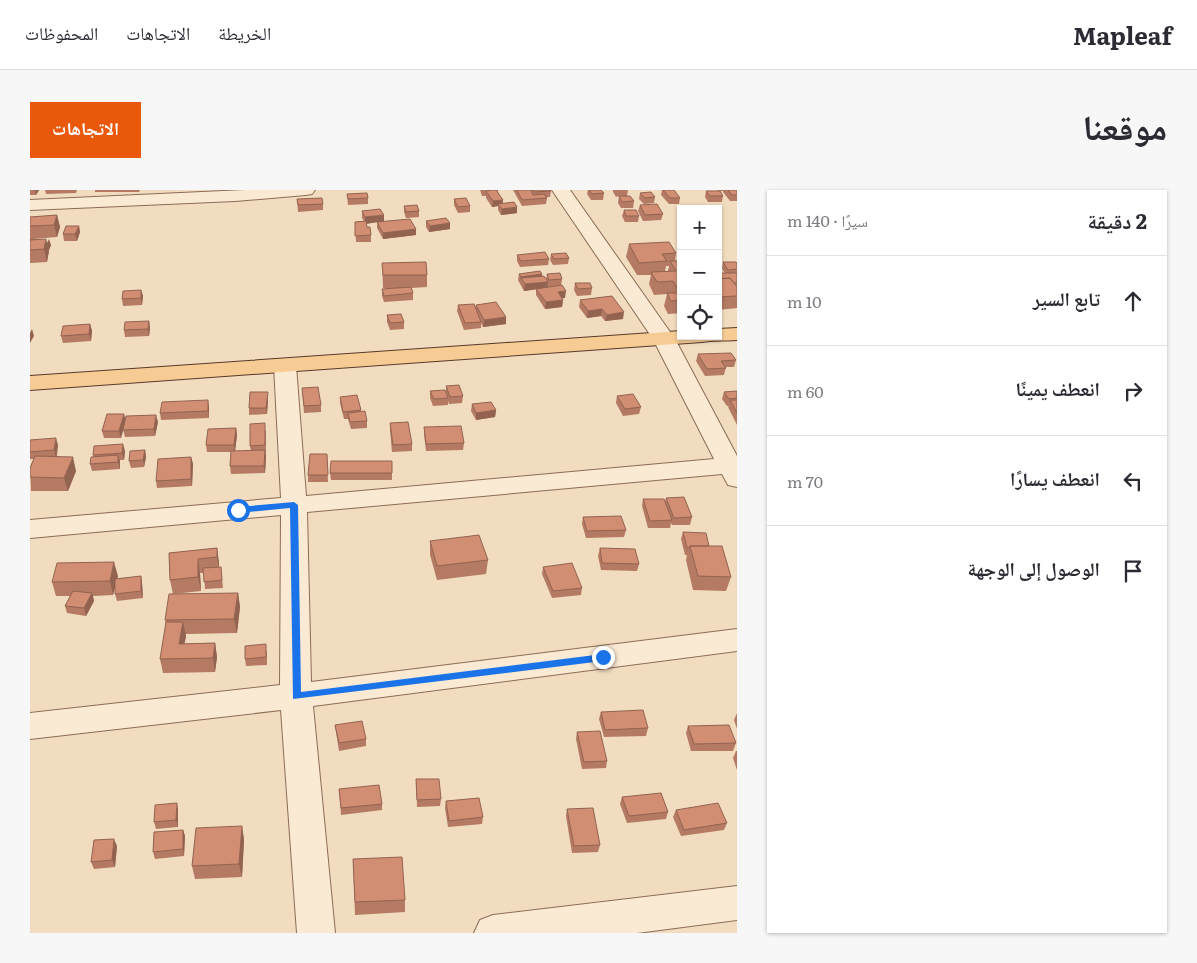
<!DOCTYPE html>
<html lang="ar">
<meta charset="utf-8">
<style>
:root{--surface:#fff;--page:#f7f7f7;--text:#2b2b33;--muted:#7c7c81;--line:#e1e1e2;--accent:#ea580c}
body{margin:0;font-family:Literata,"Noto Naskh Arabic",serif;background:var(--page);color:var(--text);direction:rtl}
.controls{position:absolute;right:15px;top:15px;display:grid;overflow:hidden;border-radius:0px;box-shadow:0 1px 4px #0004}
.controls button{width:45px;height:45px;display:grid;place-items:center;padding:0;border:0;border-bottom:1px solid var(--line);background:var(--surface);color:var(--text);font:25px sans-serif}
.stop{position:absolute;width:15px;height:15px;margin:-11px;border:4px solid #1a73e8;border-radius:50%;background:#fff}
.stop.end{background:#1a73e8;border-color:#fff;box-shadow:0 1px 5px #0008}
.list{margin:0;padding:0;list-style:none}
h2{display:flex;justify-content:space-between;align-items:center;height:65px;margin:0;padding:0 20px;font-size:21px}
h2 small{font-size:16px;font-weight:400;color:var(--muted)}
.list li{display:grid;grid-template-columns:32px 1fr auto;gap:15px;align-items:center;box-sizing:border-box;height:90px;padding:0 20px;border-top:1px solid var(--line)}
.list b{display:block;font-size:19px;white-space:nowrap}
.list em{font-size:16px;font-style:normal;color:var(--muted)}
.icon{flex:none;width:28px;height:28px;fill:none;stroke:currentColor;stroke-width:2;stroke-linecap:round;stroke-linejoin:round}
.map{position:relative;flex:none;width:707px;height:743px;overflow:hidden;direction:ltr;border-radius:0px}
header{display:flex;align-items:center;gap:30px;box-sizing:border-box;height:70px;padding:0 25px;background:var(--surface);border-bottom:1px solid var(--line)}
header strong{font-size:24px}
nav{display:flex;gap:28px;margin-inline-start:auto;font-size:18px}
.intro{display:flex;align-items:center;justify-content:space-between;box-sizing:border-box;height:120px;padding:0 30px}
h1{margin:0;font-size:35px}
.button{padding:12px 22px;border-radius:0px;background:var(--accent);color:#fff;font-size:18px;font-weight:700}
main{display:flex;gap:30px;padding:0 30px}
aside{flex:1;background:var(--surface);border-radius:0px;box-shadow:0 1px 4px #0004}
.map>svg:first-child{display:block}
</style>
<header>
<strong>Mapleaf</strong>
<nav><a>الخريطة</a><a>الاتجاهات</a><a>المحفوظات</a></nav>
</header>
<div class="intro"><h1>موقعنا</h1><a class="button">الاتجاهات</a></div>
<main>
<aside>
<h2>2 دقيقة<small>سيرًا · 140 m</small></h2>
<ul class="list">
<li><svg class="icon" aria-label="ahead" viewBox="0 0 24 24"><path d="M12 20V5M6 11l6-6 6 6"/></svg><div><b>تابع السير</b></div><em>10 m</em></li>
<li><svg class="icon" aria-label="right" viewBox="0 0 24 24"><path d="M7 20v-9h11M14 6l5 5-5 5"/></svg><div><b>انعطف يمينًا</b></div><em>60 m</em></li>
<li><svg class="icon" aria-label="left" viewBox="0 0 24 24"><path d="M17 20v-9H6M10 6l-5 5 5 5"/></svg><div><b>انعطف يسارًا</b></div><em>70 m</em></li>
<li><svg class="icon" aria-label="arrive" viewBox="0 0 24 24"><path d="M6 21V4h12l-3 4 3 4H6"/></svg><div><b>الوصول إلى الوجهة</b></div></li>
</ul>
</aside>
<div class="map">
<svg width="707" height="743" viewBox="0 0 707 743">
<rect width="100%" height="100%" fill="#f1dcbf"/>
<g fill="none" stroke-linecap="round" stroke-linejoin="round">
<defs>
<path id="minor" d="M215 0H285L282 4 276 5 205 11 0 20V10Z
M522 0H540L645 149 707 266V297L698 295 692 284 277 322 281 492 707 439V461L283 516 305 743H267L251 520 0 549V523L250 495 251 325 0 348V330L251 308 244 176 247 171 255 169 263 171 266 176 276 306 684 269 623 149Z
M707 696V730L607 743H444L450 730 463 725Z"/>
<path id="major" d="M707 138V150C694 151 683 150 672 152L0 200V186L651 141V146H688V139Z"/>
</defs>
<use href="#minor" stroke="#8b6c56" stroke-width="2"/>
<use href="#major" stroke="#583a2b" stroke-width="2"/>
<use href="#minor" fill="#fbead3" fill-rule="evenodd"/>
<use href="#major" fill="#f7cc94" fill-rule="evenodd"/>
</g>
<path fill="#b47a63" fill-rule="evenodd" d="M0 0H9L6 5H0Z
M15 0H47L46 3 16 4Z
M65 0H110L109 2H65Z
M450 0H468V2L473 10V13L487 23 471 25 468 20V16L462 17 456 8V6H452Z
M483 0H520L521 1 520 7H516L517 8 516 14 492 16Z
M558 0H571L574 3 573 10H561L557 4Z
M583 0H598L597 6 604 11 603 18H591L588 13 589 6 586 7 583 2Z
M632 0H644L650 8 649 14H639L631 5Z
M687 0H707V11H700L693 2V1H690L693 6 692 12H678L675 7 676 1H688Z
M610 3 625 7 624 13 614 14 609 9Z
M317 4 338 8V14L318 15Z
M267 9 293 14V20L268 22Z
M424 9 440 16V22L428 23 424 15Z
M610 15 633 24 631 30 613 31 608 21Z
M374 16 389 21V27L376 28 374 22Z
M594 20 609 26 608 32H595L592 26Z
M332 21 354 31 386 39V45L353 49 347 38V32L336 34 337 37 341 45V52H326L325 32 334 31 332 28Z
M27 25 30 37 27 47 3 49H6L21 55 19 60 17 72 0 73V27Z
M396 31 420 33V39L399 42 396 37Z
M49 36 50 42 47 51H34L33 44Z
M599 54 646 63 645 71H651V123L638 124 634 116 637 104 624 105 619 94 621 85H607L596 67ZM636 76H639L638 81H635Z
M521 64 539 68 538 74 523 75 520 70Z
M487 65 519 69 518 75 490 77 487 71Z
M693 72 707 73V118L688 120V83H695L692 79Z
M352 73 397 85V97L381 98 383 103V110L354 112 352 106V99L366 98H353Z
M489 84H512V86L516 89 517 84 532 89 531 96 535 108H532L533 110 532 117 515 119 506 105V99L494 101 488 90Z
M545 93 562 98 561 105 547 106 544 100Z
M111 100 113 106 112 115 93 116 92 109Z
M582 106 593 129 575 131 571 126 557 128 549 117 550 110Z
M428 115 445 118 446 115 476 134 453 137 451 133V138L434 140 427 121Z
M357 125 374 132V139L360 140 357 132Z
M119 131 120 138 119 146 95 147 94 140Z
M60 134 62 141 61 151 33 153 31 146Z
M668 164 706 170 704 177H696L694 185 675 186 666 171Z
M416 196 433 206 432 213 419 214 418 211V215L403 216 400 208V201L416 202Z
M272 198 291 215V222L274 223Z
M707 201V235L698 217 699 216H697L692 209 694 202Z
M587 206 611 217 609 224 593 226 586 213Z
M310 207 331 220V222L337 231V238L321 239 318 229H314L310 213Z
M238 209 237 224 219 225V218Z
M442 214 466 220 465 227 446 230 441 221Z
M179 217V228L131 230 130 223Z
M95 230 128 232 125 246 95 247 93 239 91 248H74L72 241Z
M360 233 382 254V261L362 262 360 240Z
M394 237 434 253 433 260 396 261 394 244Z
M206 238 207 245 205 261H221L220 256 236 240V268L235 283 201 284 200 276 201 262H177L176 255Z
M0 250 28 255 27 267 46 281 38 301H1L0 278 4 269H0Z
M115 260 116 267 114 277 101 278 99 271Z
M95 261 94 270H90V279L62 281 60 274 64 267 63 265Z
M297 264 298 292H278V285Z
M161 267 163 274 162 296 127 298 126 291Z
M362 271V290H301L300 283Z
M636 308 662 327 660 335H642L641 333 640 338H618L612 316 613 309 635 312Z
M553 327 596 340 594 347 556 348 552 334Z
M653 342 679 356 701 387 696 401 663 400 656 370 657 365H655L651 349Z
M400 351 458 370 456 384 407 390 400 365Z
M187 358 189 377H191L193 398 175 399 174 383H170L171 401 143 404 140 390 139 363Z
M570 358 609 374 607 381 571 380 568 366Z
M513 377 552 398 551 405 522 408 512 384Z
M88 386 87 389 111 386 112 393 113 408 87 411 85 404V398L83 405 63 406 64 411 56 426 37 423 35 416 40 406H26L22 392Z
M208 403 210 417 207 443 155 444 156 446 154 454 185 453 187 467 185 482 133 483 130 469 136 435 135 430Z
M237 461V475L216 476 215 469Z
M571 522 618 538 616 546 574 547 569 529Z
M707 523V539L704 530Z
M305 535 336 549V556L309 561 306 542Z
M658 536 706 553 703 561H661L656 543Z
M547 542 577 571 576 578 552 579 546 549Z
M706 561H707V580L703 568Z
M386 589 411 609 410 616 387 617Z
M309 599 352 614V620L311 625Z
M592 607 638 622 636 629 597 633 590 614Z
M416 611 453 627 452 634 418 637 415 618Z
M148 619V637L126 639 124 632Z
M537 619 570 655 568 662 542 663 536 626Z
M646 620 697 633 694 640 651 646 643 627Z
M212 636 214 650 212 687 165 689 162 676Z
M153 640 155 646 154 666 125 669 123 662Z
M87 656 85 677 64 679 61 672Z
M323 669 375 710V722L325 725Z"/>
<path fill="#926350" d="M5 0H9L6 5Z
M473 10 472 16 468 14V16L462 17 463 11Z
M487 17V23L471 25 472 19Z
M27 25 30 37 27 47 24 35Z
M354 25V31L335 34V27Z
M420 33V39L399 42 400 36Z
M49 36 50 42 47 51 45 44Z
M386 39V45L353 49V43Z
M16 49 19 61 17 72 14 59Z
M19 49 21 55 19 60 17 53Z
M512 84 511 91 491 88 490 93 491 87Z
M518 92 517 98 494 101 495 94Z
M111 100 113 106 112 115 111 108Z
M536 101 535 108 527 109 528 102Z
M533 110 532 117 515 119 516 112Z
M572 119 571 126 557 128 558 121Z
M594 122 593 129 575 131 577 125Z
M476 127V134L453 137 454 130Z
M119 131 120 138 119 146 118 139Z
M60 134 62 141 61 151 59 144Z
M2 139 4 146 0 153V143Z
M238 202V209L237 224 236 218Z
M178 210 179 217V228L178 221Z
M466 220 465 227 446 230V223Z
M94 224 96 231 91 248 89 241Z
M126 225 128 232 125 246 124 239Z
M206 238 207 245 205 262 204 255Z
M26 248 28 255 26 267 24 260Z
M93 254 95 261 94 270 92 263Z
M115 260 116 267 114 277 113 270Z
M235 260 236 268 235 283 234 276Z
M88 265 90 272V279L88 272Z
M43 267 46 281 38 301 34 288Z
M161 267 163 274 162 296 161 289Z
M187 358 189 372V381L187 367Z
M168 369 170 383 171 401 168 387Z
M84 372 88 386 83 405 80 391Z
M111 386 112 393 113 408 111 401Z
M62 403 64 411 56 426 54 418Z
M208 403 210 417 207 443 204 429Z
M153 432 156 446 152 468 149 454Z
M185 453 187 467 185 482 183 468Z
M147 613 148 619V637L146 630Z
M212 636 214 650 212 687 209 674Z
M153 640 155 646 154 666 153 659Z
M84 649 87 656 85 677 82 670Z"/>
<path fill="#d18e73" stroke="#926350" d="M462 0H466L473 10 463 11 456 1Z
M487 0H501L503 5 514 4 517 8 492 10Z
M503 0H520L521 1 504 2Z
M559 0H571L574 3 562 4Z
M633 0H644L650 8H640Z
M698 0H707V5H702Z
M676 1H690L693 6H680Z
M621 2 625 7 615 8 610 3Z
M337 3 338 8 318 9 317 4Z
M589 6H600L604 11 592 12Z
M292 8 293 14 268 15 267 9Z
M436 8 440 16 428 17 424 9Z
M484 12 487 17 472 19 468 14Z
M627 14 633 24 615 25 610 15Z
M387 15 389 21 376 22 374 16Z
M350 19 354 25 335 27 332 21Z
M594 20H606L609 26H596Z
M27 25 24 35 0 36V27Z
M416 28 420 33 400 36 396 31Z
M380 29 386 39 353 43 347 32Z
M336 31 337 37H340L341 45 325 46V32Z
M36 36H49L45 44H33Z
M16 49 14 59 0 60V50Z
M639 52 646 63 632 64 637 71 609 73 599 54Z
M515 62 519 69 491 71 487 65Z
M536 63 539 68 524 69 521 64Z
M640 71H651V110L641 111 637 103H650L643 91 627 92 621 82 646 81Z
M396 72 397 85H353L352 73Z
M693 72H706L707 73V79L698 80Z
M510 81 512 84 491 87 489 84Z
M530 83 532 89 519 90 517 84Z
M688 83H707V93H704L700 88 688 89Z
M514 86 518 92 495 94 491 88Z
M700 88 707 97V106L688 107V89Z
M545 93H560L562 98 548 99Z
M532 95 536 101 528 102 533 110 516 112 506 99Z
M381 97 383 103 354 106 352 99Z
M111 100V108L92 109 93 101Z
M582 106 594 122 577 125 572 119 558 121 550 110Z
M466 112 476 127 454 130 446 115Z
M444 114 451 132 435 133 428 115Z
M371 124 374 132 360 133 357 125Z
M119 131 118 139 94 140 95 132Z
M60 134 59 144 31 146 33 136Z
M701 163 706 170 691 171 696 178 677 179 668 164Z
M429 195 433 206 420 207 416 196Z
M288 197 291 215 274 216 272 198Z
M415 200 418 208 404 209 400 201Z
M707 201V208L699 209 694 202Z
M220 202H238L236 218H219Z
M603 204 611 217 595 219 587 206Z
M327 205 331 220 313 222 310 207Z
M178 210V221L130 223 132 212Z
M700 210H707V223Z
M461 212 466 220 446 223 442 214Z
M335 221 337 231 320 232 318 223Z
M77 224H94L89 241H72Z
M126 225 124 239 93 240 96 226Z
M378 232 382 254 363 255 360 233Z
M235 233V255L220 256V234Z
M431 236 434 253 396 254 394 237Z
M206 238 204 255H176L178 239Z
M26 248 24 260 0 262V250Z
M93 254 92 263 63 265 64 256Z
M115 260 113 270 99 271 100 261Z
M235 260 234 276H200L201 261Z
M280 264H297L298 285H278Z
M88 265V272L60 274 61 267Z
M5 266 43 267 34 288 0 287V278Z
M161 267V289L126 291 128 269Z
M301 271H362V283H300Z
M654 307 662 327 644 328 636 308Z
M613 309H634L642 330 620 331Z
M591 326 596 340 557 341 553 327Z
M653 342 676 343 679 356H660L659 358H657Z
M449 345 458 370 407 376 400 351Z
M660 356H692L701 387 668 386Z
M187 358V367L168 369V387L140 390 139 363Z
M570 358 605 359 609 374 572 373Z
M84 372 80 391 22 392 27 373Z
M542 373 552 398 523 401 513 377Z
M191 377 192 390 174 392 173 378Z
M111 386V401L85 404V389Z
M43 401 62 403 54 418 35 416Z
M208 403 204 429 135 430 139 404Z
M136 432H153L149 454 185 453 183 468 130 469Z
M236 454V467L215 469V456Z
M613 520 618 538 575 540 571 522Z
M332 531 336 549 309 553 305 535Z
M699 535 706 553 664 554 658 536Z
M570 541 577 571 554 572 547 542Z
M386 589H409L411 609 387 610Z
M349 595 352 614 311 618 309 599Z
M631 603 638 622 599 626 592 607Z
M449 608 453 627 419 631 416 611Z
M147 613 146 630 124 632 125 615Z
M688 613 697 633 654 640 646 620Z
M563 618 570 655 544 656 537 619Z
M212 636 209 674 162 676 166 638Z
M153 640V659L123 662 124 642Z
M84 649 82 670 61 672 64 650Z
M372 667 375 710 325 712 323 669Z"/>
<path fill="#1a73e8" d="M264 312 268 315 271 502 573 464 577 467 573 471 263 509 260 318 208 323 204 320 208 317Z"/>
</svg>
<div class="controls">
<button>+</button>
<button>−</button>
<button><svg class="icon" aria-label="locate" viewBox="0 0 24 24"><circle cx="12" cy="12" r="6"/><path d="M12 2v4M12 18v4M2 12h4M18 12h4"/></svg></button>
</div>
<div class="stop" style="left:208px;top:320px"></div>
<div class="stop end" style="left:573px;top:467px"></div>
</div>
</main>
